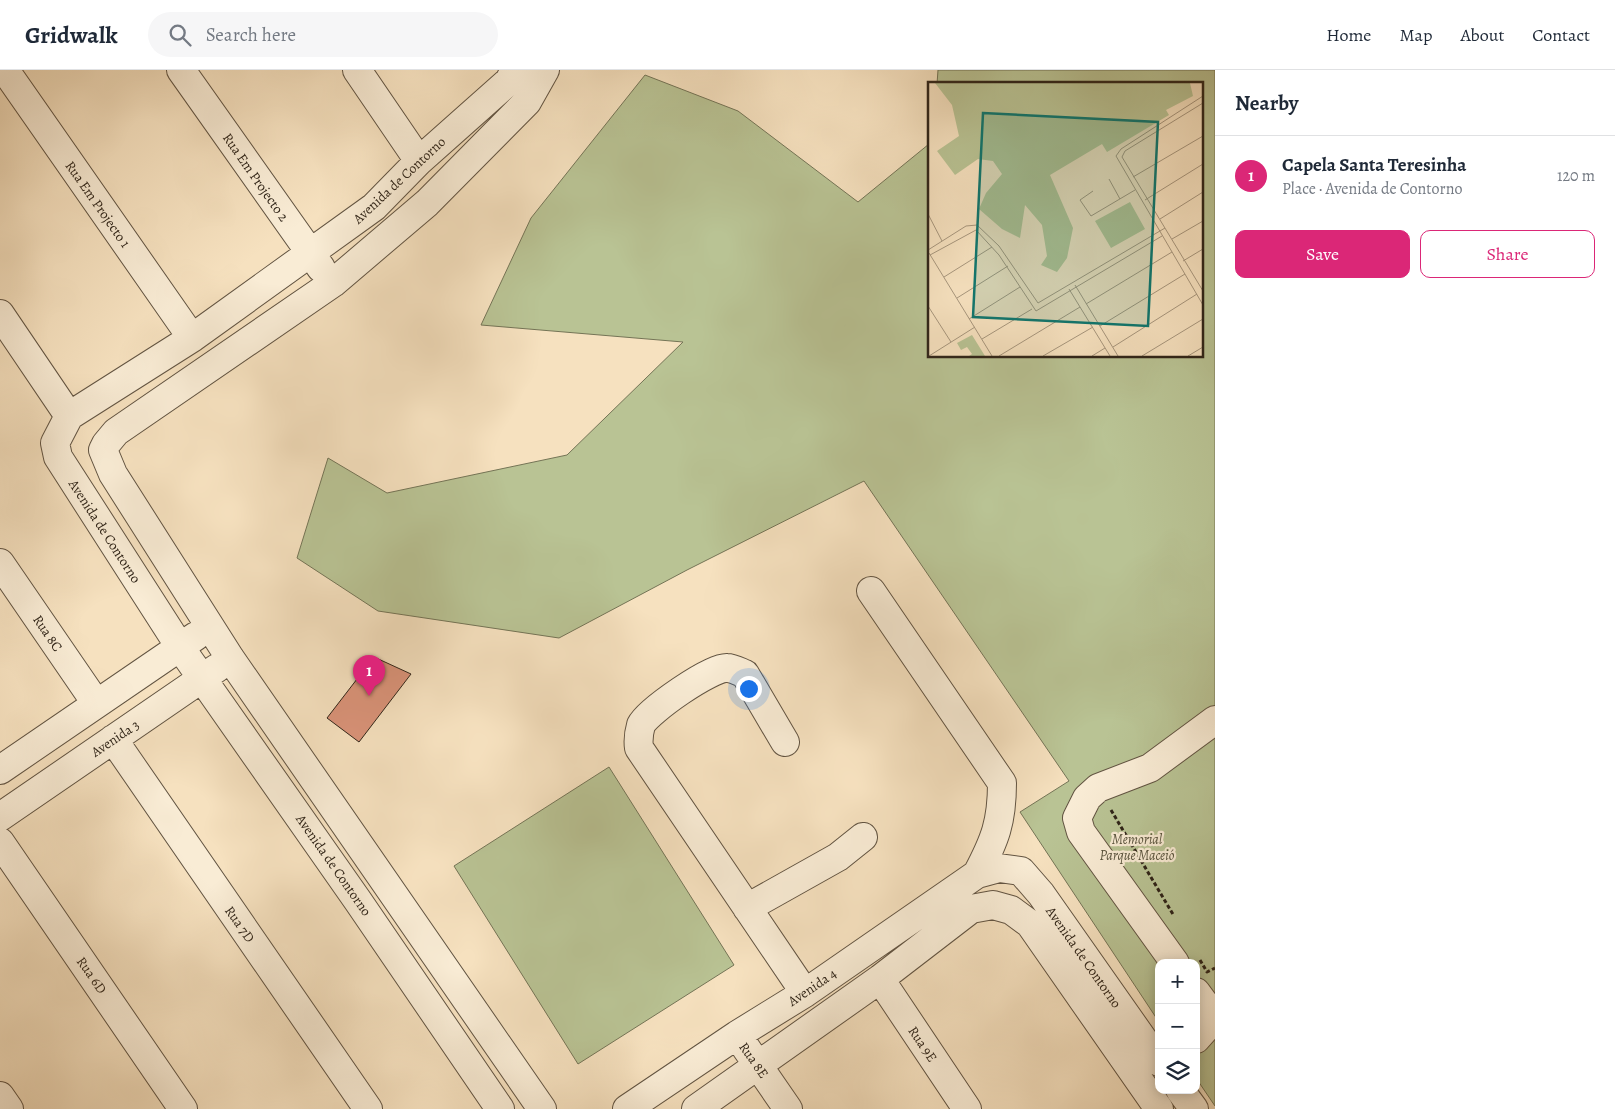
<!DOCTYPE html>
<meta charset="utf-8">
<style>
:root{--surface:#fff;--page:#f6f6f7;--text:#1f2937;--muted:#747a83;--line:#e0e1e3;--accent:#db2777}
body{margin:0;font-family:Alegreya,serif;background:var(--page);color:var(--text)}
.controls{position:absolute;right:15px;bottom:15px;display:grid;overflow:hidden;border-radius:10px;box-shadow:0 2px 12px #0003}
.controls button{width:45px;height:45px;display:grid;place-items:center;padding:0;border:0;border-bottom:1px solid var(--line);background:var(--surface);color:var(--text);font:25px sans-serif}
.you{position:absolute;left:748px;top:618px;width:18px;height:18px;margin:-12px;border:4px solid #fff;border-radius:50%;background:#1a73e8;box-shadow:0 0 0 8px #1a73e833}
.badge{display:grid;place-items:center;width:32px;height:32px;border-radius:50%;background:var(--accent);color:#fff;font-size:16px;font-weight:700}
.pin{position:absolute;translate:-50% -41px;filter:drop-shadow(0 1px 2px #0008)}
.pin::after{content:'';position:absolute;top:26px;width:18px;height:15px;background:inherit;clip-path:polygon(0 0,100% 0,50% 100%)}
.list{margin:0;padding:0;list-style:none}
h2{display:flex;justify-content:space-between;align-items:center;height:65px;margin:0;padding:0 20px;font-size:21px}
h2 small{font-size:16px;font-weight:400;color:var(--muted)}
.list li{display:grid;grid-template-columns:32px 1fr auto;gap:15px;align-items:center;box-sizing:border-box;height:80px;padding:0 20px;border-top:1px solid var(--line)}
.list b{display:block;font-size:19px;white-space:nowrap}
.list p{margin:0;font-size:16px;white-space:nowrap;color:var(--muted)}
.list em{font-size:16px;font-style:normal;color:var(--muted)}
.actions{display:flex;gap:10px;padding:15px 20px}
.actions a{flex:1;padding:11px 0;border:1px solid var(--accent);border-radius:10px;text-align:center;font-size:18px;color:var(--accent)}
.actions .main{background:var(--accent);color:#fff}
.icon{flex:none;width:28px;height:28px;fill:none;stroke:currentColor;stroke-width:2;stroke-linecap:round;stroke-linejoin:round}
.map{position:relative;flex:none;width:1215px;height:1039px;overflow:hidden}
header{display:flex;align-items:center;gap:30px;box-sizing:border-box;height:70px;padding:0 25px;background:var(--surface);border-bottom:1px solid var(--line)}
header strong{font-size:24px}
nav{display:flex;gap:28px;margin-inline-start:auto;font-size:18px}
.search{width:350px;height:45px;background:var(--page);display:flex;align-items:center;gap:12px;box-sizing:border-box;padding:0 18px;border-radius:28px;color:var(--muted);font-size:19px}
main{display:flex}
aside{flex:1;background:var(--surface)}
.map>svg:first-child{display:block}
</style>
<header>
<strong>Gridwalk</strong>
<div class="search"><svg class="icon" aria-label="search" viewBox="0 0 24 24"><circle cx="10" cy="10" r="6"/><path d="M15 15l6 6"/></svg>Search here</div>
<nav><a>Home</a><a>Map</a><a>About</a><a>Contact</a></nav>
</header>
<main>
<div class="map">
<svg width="1215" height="1039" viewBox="0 0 1215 1039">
<rect width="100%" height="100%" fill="#f6e1bf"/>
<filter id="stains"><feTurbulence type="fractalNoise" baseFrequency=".004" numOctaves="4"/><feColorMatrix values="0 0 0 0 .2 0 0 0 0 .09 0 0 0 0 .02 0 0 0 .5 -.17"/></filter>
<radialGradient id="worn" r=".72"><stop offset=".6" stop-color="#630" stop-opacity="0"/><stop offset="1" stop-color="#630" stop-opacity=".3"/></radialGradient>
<path fill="#b9c394" stroke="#747456" d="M938 0H1215V1036L1196 1008V893H1159V952L1020 742 1069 711 864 411 687 500 559 568 378 541 297 488 328 388 387 423 567 385 683 272 481 255 531 148 645 5 738 41 858 132 929 74V286H1201V14H937Z
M609 697 734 895 578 994 454 796Z"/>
<path fill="#da9379" stroke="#302519" d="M374 587 411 604 359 672 327 648Z"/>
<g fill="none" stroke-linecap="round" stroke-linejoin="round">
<defs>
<path id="minor" d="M5 0 192 268
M181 0 321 198
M357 0 419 91
M0 244 69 346
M0 493 96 633
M871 521 1002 713C1002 752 995 770 977 804
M113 669 368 1039
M785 672 745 604C740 602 733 598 727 598 711 597 648 641 641 655 639 662 638 671 639 678L805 923
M0 700 196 566
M0 747 217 598
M0 772 183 1039
M747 838 838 787 863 767
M1175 893 1081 762 1077 748 1087 728 1098 718 1150 698 1215 650
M880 909 967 1039
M1196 922 1215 948
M1196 969 1215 948
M746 978 788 1039
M1180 1020 1194 1039
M0 1026 9 1039
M500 1039 358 831 180 577 58 387 55 373 69 346 192 268 374 137 419 91 509 11 515 0
M542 1039 230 588 113 404 103 380 106 374 116 362 333 213 427 133 527 32 545 0
M627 1039 737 965 805 923 977 804 999 798 1021 801 1041 824 1159 992
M696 1039 880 909 971 839 993 835 1011 840 1030 854 1159 1039"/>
</defs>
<use href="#minor" stroke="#625442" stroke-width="30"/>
<path stroke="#302519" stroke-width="3" stroke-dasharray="4 2.5" stroke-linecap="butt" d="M1111 740 1174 846
M1200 890 1207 902 1215 898"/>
<use href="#minor" stroke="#f9ecd5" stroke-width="28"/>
</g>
<g text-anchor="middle" stroke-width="4.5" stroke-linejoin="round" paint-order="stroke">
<g font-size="14" fill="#302519" stroke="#f9ecd5">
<text transform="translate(256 107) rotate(55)" y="5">Rua Em Projecto 2</text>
<text transform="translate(399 110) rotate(-43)" y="5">Avenida de Contorno</text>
<text transform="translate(98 134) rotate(55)" y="5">Rua Em Projecto 1</text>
<text transform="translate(105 461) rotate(57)" y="5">Avenida de Contorno</text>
<text transform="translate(48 563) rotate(56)" y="5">Rua 8C</text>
<text transform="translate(115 668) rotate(-34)" y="5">Avenida 3</text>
<text transform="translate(334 795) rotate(55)" y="5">Avenida de Contorno</text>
<text transform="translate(240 854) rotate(55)" y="5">Rua 7D</text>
<text transform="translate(1084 887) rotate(55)" y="5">Avenida de Contorno</text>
<text transform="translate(92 905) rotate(55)" y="5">Rua 6D</text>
<text transform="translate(812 917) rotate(-34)" y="5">Avenida 4</text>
<text transform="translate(923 974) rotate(56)" y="5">Rua 9E</text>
<text transform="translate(754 990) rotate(55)" y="5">Rua 8E</text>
</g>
<g font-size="14" font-style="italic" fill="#59543e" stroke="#f9ecd5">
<text x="1137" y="774">Memorial<tspan x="1137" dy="16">Parque Maceió</tspan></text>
</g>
</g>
<g transform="translate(928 12)">
<rect width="275" height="275" fill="#f6e1bf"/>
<path d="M7 1H262L265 14 238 28 241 33 179 70 174 62 122 93 145 146 139 176 129 190 113 183 119 174 114 143 97 123 92 156 74 147 51 127 58 111 74 92 65 79 50 77 27 93 9 69 31 54 24 23ZM202 120 217 147 183 166 167 139ZM44 253 57 274H41L44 272 39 265 33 268 29 261Z" fill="#b9c394"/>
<path fill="none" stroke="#a7967d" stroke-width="1" d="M275 14 193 67 188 74 275 223M275 21 197 69 194 75 275 209M205 95 275 54M181 97 192 117M165 109 152 118 163 134 207 108M217 118 275 82M0 132 14 159M232 137 275 110M244 157 275 139M0 168 38 144 49 143 71 164 110 221 237 146M1 171 64 274M2 173 48 148 71 173 108 229 234 154M255 179 275 167M16 195 64 165M147 203 190 274M141 207 182 274M29 216 80 184M158 222 244 170M0 224 23 260M41 237 92 205M172 244 257 192M54 257 104 227M185 265 269 212M1 274 47 245M71 274 152 225M115 274 165 245M164 274 177 266M214 274 275 237M260 274 275 265"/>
<path fill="#0f766e" fill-opacity="0.15" stroke="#0f766e" stroke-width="2.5" d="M55 31 230 40 220 244 45 235Z"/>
<rect width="275" height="275" fill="none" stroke="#302519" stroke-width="2.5"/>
</g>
<rect width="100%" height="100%" filter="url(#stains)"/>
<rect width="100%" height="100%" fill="url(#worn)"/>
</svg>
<div class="controls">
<button>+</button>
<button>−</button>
<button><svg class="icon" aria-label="layers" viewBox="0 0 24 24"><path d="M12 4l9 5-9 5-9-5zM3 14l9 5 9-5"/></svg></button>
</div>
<div class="you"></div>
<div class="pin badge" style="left:369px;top:626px">1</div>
</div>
<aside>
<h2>Nearby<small></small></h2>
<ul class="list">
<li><span class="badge">1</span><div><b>Capela Santa Teresinha</b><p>Place · Avenida de Contorno</p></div><em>120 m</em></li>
</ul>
<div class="actions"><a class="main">Save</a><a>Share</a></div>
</aside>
</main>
